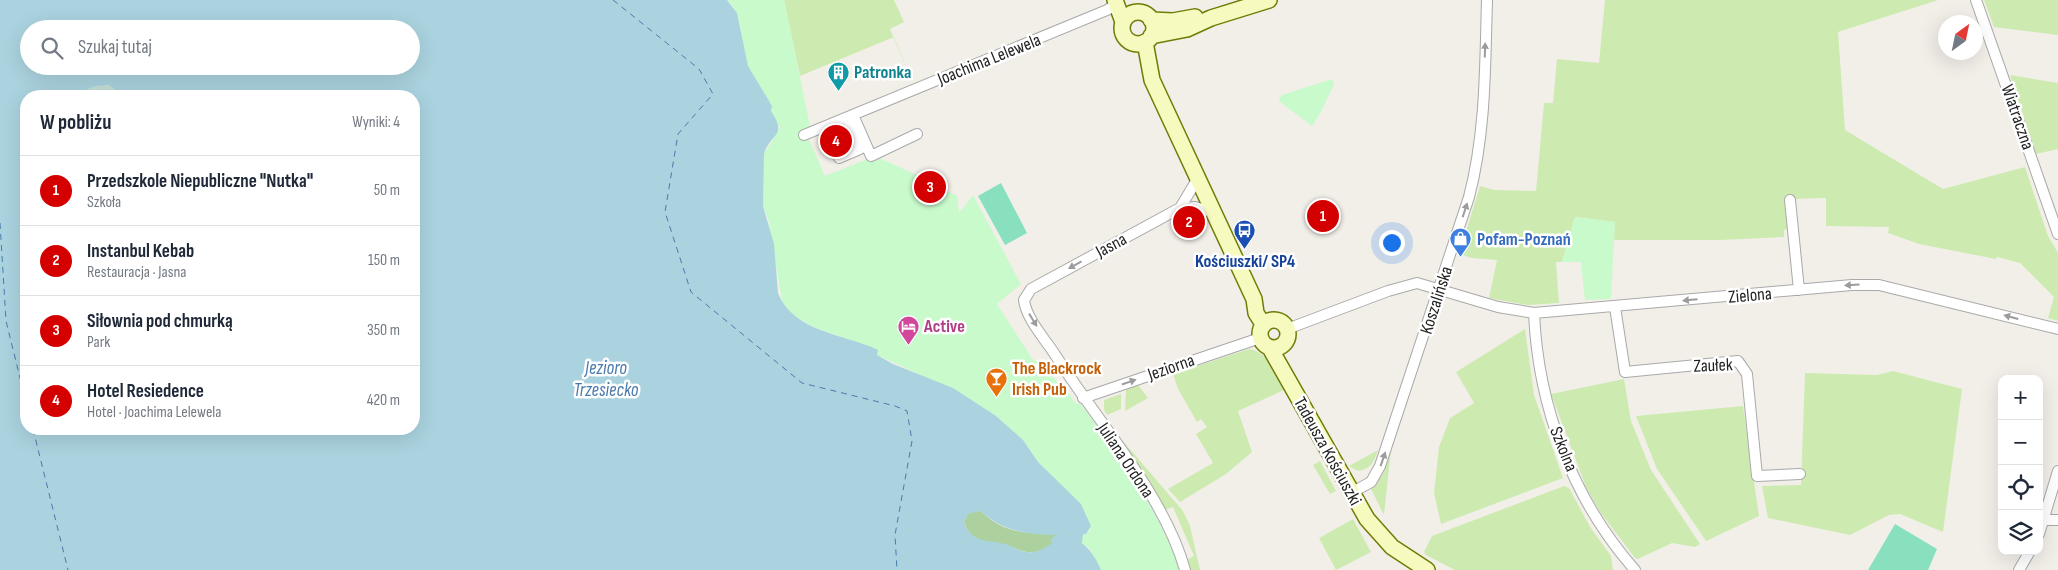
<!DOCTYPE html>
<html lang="pl">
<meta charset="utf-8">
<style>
:root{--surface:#fff;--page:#f2f2f3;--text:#1f2937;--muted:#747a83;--line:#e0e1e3;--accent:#d40000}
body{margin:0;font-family:"Sofia Sans Condensed",sans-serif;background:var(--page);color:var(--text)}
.controls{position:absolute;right:15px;bottom:15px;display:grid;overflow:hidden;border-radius:10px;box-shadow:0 5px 20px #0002}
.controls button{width:45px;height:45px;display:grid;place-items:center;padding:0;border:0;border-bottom:1px solid var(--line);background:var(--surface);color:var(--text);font:25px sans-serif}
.compass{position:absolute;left:1938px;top:15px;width:45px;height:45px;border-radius:50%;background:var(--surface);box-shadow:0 5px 20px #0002;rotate:33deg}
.you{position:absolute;left:1391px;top:242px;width:18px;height:18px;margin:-12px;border:4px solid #fff;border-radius:50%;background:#1a73e8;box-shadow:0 0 0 8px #1a73e833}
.badge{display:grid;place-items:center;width:32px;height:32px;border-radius:50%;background:var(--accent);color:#fff;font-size:16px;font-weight:700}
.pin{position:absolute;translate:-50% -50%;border:2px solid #fff;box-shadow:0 1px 5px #0006}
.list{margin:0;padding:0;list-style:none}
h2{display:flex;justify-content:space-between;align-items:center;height:65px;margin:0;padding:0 20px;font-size:21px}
h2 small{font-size:16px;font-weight:400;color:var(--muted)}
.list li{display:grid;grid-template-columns:32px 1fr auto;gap:15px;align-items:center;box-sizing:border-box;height:70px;padding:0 20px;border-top:1px solid var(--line)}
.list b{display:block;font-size:19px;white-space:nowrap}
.list p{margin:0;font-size:16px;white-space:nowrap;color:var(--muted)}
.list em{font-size:16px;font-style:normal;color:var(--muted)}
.icon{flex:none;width:28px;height:28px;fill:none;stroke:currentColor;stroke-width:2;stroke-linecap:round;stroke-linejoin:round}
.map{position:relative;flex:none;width:2058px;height:570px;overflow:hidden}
.search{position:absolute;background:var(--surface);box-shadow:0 5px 20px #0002;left:20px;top:20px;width:400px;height:55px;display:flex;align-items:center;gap:12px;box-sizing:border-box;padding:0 18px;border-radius:28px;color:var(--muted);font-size:19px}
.panel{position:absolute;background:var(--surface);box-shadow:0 5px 20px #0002;left:20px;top:90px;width:400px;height:345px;border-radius:20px}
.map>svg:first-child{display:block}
</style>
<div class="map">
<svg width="2058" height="570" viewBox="0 0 2058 570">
<rect width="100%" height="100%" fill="#f2efe9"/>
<path fill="#cdebb0" d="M784 0H894L904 22 890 29 913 84 894 37 800 76Z
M1605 0H1938L1838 32 1845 130 1943 189 2025 167 2048 236 2058 253V321L2048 318 2054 297 2020 263 1997 257 1996 259 1919 244 1888 233 1889 227 1826 226V198L1792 199 1788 229 1784 230V237L1720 240H1614L1615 222 1575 217 1562 262H1556L1559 303 1528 305 1489 298 1497 260 1472 258 1459 254 1480 186 1494 190 1536 191 1544 103H1553L1557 59 1599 63Z
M1984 0H2058V35L1994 27Z
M2010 75 2058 83V149L2036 154Z
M1525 329 1534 395 1563 478 1441 524 1434 493 1439 447 1450 418 1474 403 1456 372Z
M1249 349C1269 352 1276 375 1284 390L1238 411 1252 452 1226 474 1180 502 1168 489 1213 463 1196 434 1207 427 1201 419 1197 422 1178 389 1173 374Z
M1893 371 1962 389 1943 532 1900 514 1889 515 1850 535 1768 518 1762 486 1801 485 1805 373 1877 375Z
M1624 379 1631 421 1651 470 1700 544 1695 547 1672 543 1638 559 1635 558 1600 512 1586 487 1551 394Z
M1138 385 1148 398 1125 411 1126 389Z
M1121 394V409L1107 415 1104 410V400Z
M1743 406 1759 516 1706 541 1657 469 1636 416Z
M1117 434 1183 511 1190 526 1200 570H1190L1187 560 1194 556 1173 507 1165 510 1115 435Z
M1378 450C1374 462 1371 469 1358 471L1349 466Z
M1391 450 1384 515 1371 489 1383 474Z
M1320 461 1336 491 1330 494 1313 465Z
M1564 486 1569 488 1590 527 1611 556 1613 570H1455L1426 555 1424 552 1432 536Z
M1353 519 1371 552 1336 570 1319 538Z"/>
<path fill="#add19e" d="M975 511H981C1008 539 1042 533 1078 534L1077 541 1072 539C1060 543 1047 549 1035 552 1024 554 1015 547 1005 545 987 540 971 544 964 522L968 513Z"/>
<path fill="#c6e0d4" d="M110 85 124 96H74L93 87Z"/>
<path fill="#c8facc" d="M727 0H784L810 126 809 139 825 176 875 156 923 178 957 196 959 213 973 195 1021 284 997 304 1033 360 1044 363 1060 387 1066 389 1076 404 1080 403C1119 457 1158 508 1180 570H1101L1089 548 1077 541 1078 534H1086L1090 530 1085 511 1038 462 1023 440 996 416 910 370 877 355 878 350 876 349 813 327 792 314 782 302 769 222 763 206 764 154 780 128 771 111 772 106C764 94 755 79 748 66 738 45 746 16 727 0Z
M1329 80H1333L1334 84 1321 112 1312 126 1280 102 1279 98 1282 95Z
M1575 217 1615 222 1611 299 1585 300 1581 262H1562Z"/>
<path fill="#88e0be" d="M1001 183 1027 233 1005 245 978 196Z
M1895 524 1937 549 1928 570H1868Z"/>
<path fill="#aad3df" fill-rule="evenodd" d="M0 0H727L737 13 748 66 772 106 771 111C788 137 771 132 764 154L763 206 774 244 778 293C793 332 844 334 876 349L878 350 877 355 893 364 953 388 996 416 1023 440 1038 462 1081 504 1091 526 1086 534C1050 536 1008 538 981 511L968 514 964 522C971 543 987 540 1005 544 1014 547 1023 554 1034 552 1041 551 1048 545 1055 542 1078 531 1093 551 1101 570H0ZM29 29H411V66H29ZM109 85 124 96H414V429H26V96H74L93 87Z"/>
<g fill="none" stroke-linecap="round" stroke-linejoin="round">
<path stroke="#aad3df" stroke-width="10" d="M1056 541 1063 539 1077 541 1078 534"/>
<path stroke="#4a7aab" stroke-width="1" stroke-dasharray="6 5" stroke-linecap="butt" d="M613 0 699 69 713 94 678 134 665 212 691 292 802 383 895 406 907 411 912 441 895 535 897 570
M0 223 6 321 26 402
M33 429 68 570"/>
<defs>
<path id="street" d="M1976 0 2058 234
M853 115 871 156 917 134
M804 135 1107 10 1117 4
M839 158 860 149 846 118
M1790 200 1799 290
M1180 208 1198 178
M1615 307 1625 372 1738 361 1747 374 1757 476 1800 474
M1534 313C1538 407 1573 500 1635 570
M1287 329 1388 291 1417 283 1498 307 1534 313 1852 285H1879L2058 329
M1083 398 1260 338
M1351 493 1371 482 1380 466 1469 197C1486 132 1485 66 1487 0
M2044 520H2058
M2039 534 2058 471
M1185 570C1164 494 1096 420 1054 353 1044 338 1026 318 1024 300L1031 289 1180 208 1195 207 1215 213
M2019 570 2030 551"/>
<path id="secondary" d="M1115 0 1123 22
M1122 28a16 16 0 1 1 32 0a16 16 0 1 1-32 0Z
M1151 20 1173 21 1195 17
M1151 36 1187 29 1211 18 1269 0
M1145 42 1152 80 1254 299 1256 313 1263 324
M1260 334a14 14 0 1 1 28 0a14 14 0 1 1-28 0Z
M1270 348 1367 519 1392 547 1427 570"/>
</defs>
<use href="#street" stroke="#a9a9a9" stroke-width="12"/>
<use href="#secondary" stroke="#707d05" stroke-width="18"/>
<use href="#street" stroke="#fff" stroke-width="10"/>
<use href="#secondary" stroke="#f7fabf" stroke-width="15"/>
</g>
<defs><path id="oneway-solid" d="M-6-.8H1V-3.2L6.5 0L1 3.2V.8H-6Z" transform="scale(1.25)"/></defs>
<g fill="#9c9c9c">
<use href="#oneway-solid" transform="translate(1485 50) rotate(-88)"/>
<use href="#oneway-solid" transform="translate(1465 210) rotate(-72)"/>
<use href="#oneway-solid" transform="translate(1075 265) rotate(151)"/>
<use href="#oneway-solid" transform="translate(1852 285) rotate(176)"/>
<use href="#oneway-solid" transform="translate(1690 300) rotate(175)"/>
<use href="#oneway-solid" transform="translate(2011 317) rotate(-165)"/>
<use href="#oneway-solid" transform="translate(1033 320) rotate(58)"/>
<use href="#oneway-solid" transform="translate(1129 382) rotate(-19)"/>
<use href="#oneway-solid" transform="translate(1383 459) rotate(-71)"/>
</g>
<defs>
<symbol id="building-pin" viewBox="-11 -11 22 30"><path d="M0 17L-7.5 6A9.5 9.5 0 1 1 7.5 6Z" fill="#0f9aa8" stroke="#fff"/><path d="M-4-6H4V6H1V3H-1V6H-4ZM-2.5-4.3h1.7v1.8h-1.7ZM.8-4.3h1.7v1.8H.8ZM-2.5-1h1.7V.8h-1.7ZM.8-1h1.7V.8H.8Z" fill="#fff"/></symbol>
<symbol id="bus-pin" viewBox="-11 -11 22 30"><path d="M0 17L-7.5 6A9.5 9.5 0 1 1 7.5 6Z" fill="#1a4fb4" stroke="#fff"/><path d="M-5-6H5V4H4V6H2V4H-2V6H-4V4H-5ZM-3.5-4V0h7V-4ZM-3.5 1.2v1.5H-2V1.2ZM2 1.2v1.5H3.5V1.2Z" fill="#fff"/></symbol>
<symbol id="shop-pin" viewBox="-11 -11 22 30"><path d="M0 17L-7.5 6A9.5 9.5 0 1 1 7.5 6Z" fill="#3f7fe0" stroke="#fff"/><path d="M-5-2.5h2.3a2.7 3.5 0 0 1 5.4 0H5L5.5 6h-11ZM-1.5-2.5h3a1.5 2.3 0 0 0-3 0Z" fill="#fff"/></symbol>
<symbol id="hotel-pin" viewBox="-11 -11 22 30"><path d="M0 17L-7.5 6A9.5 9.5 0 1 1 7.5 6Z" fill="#d1479c" stroke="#fff"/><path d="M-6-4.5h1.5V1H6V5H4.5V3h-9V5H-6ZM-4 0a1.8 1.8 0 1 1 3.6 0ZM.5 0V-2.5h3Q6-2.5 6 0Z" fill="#fff"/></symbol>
<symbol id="bar-pin" viewBox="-11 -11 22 30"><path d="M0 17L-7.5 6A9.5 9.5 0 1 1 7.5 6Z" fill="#e8710a" stroke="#fff"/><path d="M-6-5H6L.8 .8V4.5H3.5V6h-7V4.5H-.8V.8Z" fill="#fff"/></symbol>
</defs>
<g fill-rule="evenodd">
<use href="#building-pin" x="826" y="60" width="25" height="34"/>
<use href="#bus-pin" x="1232" y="218" width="25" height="34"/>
<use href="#shop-pin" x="1448" y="226" width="25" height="34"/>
<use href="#hotel-pin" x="896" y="314" width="25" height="34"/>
<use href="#bar-pin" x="984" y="366" width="25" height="34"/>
</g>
<g text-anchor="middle" stroke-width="5" stroke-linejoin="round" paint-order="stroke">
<g font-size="18" fill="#222" stroke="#fff">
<text transform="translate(989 59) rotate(-22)" y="6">Joachima Lelewela</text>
<text transform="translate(2018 117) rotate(71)" y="6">Wiatraczna</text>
<text transform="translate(1111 245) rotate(-28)" y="6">Jasna</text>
<text transform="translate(1750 295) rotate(-5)" y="6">Zielona</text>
<text transform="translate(1436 300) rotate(-72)" y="6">Koszalińska</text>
<text transform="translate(1713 365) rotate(-2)" y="6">Zaułek</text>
<text transform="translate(1171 367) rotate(-19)" y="6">Jeziorna</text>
<text transform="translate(1564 449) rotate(68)" y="6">Szkolna</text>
<text transform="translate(1328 451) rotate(61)" y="6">Tadeusza Kościuszki</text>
<text transform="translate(1126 460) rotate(56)" y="6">Juliana Ordona</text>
</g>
<g font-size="18" font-weight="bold" fill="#0d838f" stroke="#fff" text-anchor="start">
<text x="854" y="78">Patronka</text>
</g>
<g font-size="18" font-weight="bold" fill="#366cbe" stroke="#fff" text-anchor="start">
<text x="1477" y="245">Pofam-Poznań</text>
</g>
<g font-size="18" font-weight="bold" fill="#164399" stroke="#fff">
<text x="1245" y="267">Kościuszki/ SP4</text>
</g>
<g font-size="18" font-weight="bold" fill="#b23c85" stroke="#fff" text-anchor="start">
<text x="924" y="332">Active</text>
</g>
<g font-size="18" font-weight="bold" fill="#c56008" stroke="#fff" text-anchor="start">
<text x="1012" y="374">The Blackrock<tspan x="1012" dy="21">Irish Pub</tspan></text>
</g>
<g font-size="19" font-style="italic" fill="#4a7aab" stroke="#fff">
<text x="606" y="374">Jezioro<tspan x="606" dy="22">Trzesiecko</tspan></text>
</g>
</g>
</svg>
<div class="controls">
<button>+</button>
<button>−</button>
<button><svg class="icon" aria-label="locate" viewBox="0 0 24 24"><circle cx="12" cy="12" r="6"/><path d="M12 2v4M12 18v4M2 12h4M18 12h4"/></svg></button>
<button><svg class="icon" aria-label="layers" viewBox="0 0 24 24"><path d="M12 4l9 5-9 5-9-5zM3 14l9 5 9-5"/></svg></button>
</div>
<svg class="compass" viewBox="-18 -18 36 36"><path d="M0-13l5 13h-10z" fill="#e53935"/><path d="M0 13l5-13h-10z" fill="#747a83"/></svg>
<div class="you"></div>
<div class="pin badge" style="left:1323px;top:216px">1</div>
<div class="pin badge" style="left:1189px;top:222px">2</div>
<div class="pin badge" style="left:930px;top:187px">3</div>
<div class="pin badge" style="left:836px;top:141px">4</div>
<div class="search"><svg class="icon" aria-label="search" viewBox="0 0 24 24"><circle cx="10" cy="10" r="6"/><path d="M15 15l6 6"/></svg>Szukaj tutaj</div>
<section class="panel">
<h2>W pobliżu<small>Wyniki: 4</small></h2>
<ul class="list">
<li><span class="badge">1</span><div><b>Przedszkole Niepubliczne &quot;Nutka&quot;</b><p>Szkoła</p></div><em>50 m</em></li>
<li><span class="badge">2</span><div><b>Instanbul Kebab</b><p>Restauracja · Jasna</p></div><em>150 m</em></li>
<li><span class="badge">3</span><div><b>Siłownia pod chmurką</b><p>Park</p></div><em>350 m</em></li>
<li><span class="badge">4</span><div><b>Hotel Resiedence</b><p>Hotel · Joachima Lelewela</p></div><em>420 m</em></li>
</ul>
</section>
</div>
